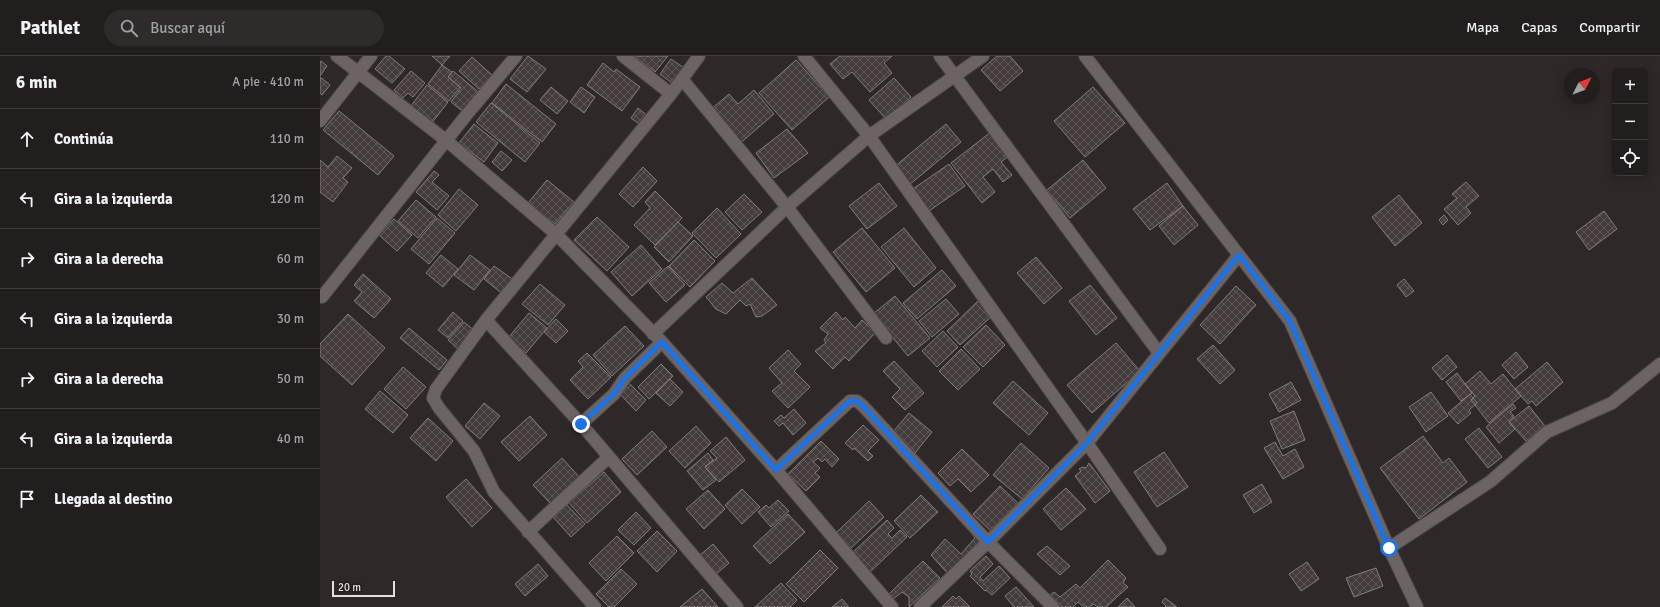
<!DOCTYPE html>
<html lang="es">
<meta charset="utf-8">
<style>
:root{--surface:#221e1e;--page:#2e2b2b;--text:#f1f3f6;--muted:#a2a2a4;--line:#3f3c3c}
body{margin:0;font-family:Signika,sans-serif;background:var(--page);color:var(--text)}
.controls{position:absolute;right:12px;top:12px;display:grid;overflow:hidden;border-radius:6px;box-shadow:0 2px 10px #0003}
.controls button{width:36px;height:36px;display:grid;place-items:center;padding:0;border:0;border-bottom:1px solid var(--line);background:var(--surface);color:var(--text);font:20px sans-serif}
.compass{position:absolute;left:1244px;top:12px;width:36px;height:36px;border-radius:50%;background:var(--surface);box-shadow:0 2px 10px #0003;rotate:48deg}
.scale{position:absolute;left:12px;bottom:10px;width:63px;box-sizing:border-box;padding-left:4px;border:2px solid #e4e0e0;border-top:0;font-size:11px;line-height:14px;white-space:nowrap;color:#e4e0e0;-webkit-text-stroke:3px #251e1f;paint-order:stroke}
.stop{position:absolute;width:12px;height:12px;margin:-9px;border:3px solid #1a73e8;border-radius:50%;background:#fff}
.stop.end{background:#1a73e8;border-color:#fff;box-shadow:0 1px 4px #0008}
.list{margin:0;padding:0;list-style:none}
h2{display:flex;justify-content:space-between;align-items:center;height:52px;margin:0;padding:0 16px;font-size:17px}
h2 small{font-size:13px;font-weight:400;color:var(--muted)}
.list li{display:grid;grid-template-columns:26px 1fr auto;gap:12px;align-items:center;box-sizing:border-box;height:60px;padding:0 16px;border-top:1px solid var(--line)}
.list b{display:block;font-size:15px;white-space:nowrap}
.list em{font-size:13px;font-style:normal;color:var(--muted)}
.icon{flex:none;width:22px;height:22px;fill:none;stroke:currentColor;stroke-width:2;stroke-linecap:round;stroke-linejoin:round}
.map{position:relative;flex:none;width:1340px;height:551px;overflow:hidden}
header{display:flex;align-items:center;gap:24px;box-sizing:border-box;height:56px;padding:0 20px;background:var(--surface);border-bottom:1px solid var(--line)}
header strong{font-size:19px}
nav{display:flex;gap:22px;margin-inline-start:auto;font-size:14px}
.search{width:280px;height:36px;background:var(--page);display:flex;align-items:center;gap:10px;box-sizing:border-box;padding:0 14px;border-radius:22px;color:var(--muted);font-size:15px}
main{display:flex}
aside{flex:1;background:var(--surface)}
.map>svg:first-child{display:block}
</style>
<header>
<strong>Pathlet</strong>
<div class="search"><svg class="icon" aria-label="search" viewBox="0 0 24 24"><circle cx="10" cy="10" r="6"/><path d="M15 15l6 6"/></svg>Buscar aquí</div>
<nav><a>Mapa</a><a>Capas</a><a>Compartir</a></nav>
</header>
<main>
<aside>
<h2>6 min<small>A pie · 410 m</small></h2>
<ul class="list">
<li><svg class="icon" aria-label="ahead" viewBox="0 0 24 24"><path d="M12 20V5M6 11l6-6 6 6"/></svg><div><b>Continúa</b></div><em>110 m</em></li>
<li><svg class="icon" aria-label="left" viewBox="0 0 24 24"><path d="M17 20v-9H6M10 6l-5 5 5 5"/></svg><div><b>Gira a la izquierda</b></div><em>120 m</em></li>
<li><svg class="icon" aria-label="right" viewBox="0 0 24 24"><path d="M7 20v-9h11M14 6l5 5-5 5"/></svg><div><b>Gira a la derecha</b></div><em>60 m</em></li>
<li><svg class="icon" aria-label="left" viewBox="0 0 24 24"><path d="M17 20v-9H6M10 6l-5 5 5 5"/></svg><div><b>Gira a la izquierda</b></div><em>30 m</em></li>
<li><svg class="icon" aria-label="right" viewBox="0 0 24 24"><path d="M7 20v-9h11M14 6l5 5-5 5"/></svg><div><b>Gira a la derecha</b></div><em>50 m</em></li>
<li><svg class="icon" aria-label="left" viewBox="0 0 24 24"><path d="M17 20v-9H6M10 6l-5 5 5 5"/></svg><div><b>Gira a la izquierda</b></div><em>40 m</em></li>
<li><svg class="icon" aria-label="arrive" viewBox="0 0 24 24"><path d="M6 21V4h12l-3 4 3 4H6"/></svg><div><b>Llegada al destino</b></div></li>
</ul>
</aside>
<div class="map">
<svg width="1340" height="551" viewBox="0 0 1340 551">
<defs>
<pattern id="building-cross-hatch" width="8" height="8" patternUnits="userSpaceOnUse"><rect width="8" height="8" fill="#433b3c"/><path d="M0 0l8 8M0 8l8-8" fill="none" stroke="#5e5758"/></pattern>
</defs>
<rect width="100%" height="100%" fill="#2e2828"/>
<path fill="url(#building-cross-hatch)" stroke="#847c7c" d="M66 0H69L85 13 72 27 55 13Z
M112 0H130L122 9Z
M208 0 226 13 207 36 190 23Z
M314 0H348L335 16Z
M520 0H572L564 7 572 17 550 36 532 16 523 23 510 8Z
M677 0H690L703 15 680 35 661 14Z
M152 1 172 19 159 33 139 15Z
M351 3 364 12 352 27 340 18Z
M476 4 509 41 472 74 439 37Z
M1 5 7 10 0 20V6Z
M283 7 294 16 296 13 320 31 302 55 267 29Z
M122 9 132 16 128 21 140 31 129 45 108 28Z
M91 15 105 27 93 41 88 37 83 42 74 34Z
M133 15 161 38 146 58 131 46 141 32 128 21Z
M0 21 10 29 2 39 0 37Z
M574 22 591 41 566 63 549 44Z
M186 28 236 68 222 86 172 47Z
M107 29 128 46 111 68 90 51Z
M231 31 248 45 237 58 220 44Z
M261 31 275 41 264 57 250 46Z
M773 31 805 67 765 101 734 65Z
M434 34 454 58 418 89 389 55 409 38 418 48Z
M171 47 220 87 205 106 156 66Z
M318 52 329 61 322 70 311 62Z
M19 55 74 100 58 119 3 74Z
M154 68 178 87 164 106 139 87Z
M626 68 641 86 589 129 574 111Z
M467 73 488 97 454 122 436 97Z
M671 76 690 99 681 106 692 119 683 126 673 113 663 121 675 136 662 147 631 107Z
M181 95 192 104 182 115 172 106Z
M17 100 32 112 23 122 28 126 13 146 0 136V104L8 111Z
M763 104 786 132 750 162 727 134Z
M629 108 645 130 609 155 593 133Z
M323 111 337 125 313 151 299 138Z
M114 115 119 119 112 126 129 140 117 154 96 136Z
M227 124 254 146 235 168 208 147Z
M1146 126 1159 140 1146 151 1151 157 1138 169 1124 153 1137 142 1132 138Z
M559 127 577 150 547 173 529 150Z
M847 127 863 150 830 174 813 153Z
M139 133 158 149 136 175 118 159Z
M335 135 362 162 335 189 314 169 330 152 325 146Z
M424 138 442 156 422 174 405 156Z
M1079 139 1102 167 1075 190 1052 161Z
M96 144 116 161 98 182 78 165Z
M863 150 878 169 854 189 839 170Z
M397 152 421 178 396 202 372 177Z
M1284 155 1297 173 1269 194 1256 176Z
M1124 159 1128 164 1123 169 1119 164Z
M277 161 309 191 287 215 254 184Z
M117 162 135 177 109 208 91 193Z
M74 163 92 179 77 195 59 179Z
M358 166 373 180 349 206 334 191Z
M542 172 575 212 546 236 513 196Z
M584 172 616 212 594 231 561 191Z
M374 184 395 205 370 231 349 210Z
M321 189 342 213 312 240 291 216Z
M121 199 138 213 123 231 106 217Z
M150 199 170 214 154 234 134 219Z
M716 201 742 232 724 248 697 217Z
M174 210 195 225 184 239 164 223Z
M348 210 365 229 346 246 329 227Z
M622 214 636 230 597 263 583 247Z
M43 218 71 243 54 262 34 245 42 236 34 229Z
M432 222 457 249 442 260 436 261 430 248 426 250 420 244 406 258 396 253 386 241 402 227 413 237Z
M1084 223 1094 235 1086 241 1077 229Z
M220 228 245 249 228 269 202 248Z
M770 229 797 262 776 279 749 245Z
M916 230 936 249 900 288 880 269Z
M575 240 610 282 588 300 553 258Z
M626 243 639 258 612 281 599 265Z
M658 245 672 260 640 289 627 275Z
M133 256 143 265 128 282 118 274Z
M516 256 523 264 525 261 535 272 542 264 555 277 529 305 525 301 513 313 495 295 506 287 504 284 508 278 500 272Z
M209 257 227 272 206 297 188 282Z
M28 258 65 292 32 329 0 300V288Z
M236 263 248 275 236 287 224 276Z
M144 266 156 276 139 294 128 284Z
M666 269 685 289 663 311 643 291Z
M305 270 324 290 292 320 273 299Z
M89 272 127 304 119 314 80 282Z
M623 275 638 291 617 311 602 295Z
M796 287 820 315 772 357 747 329Z
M893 289 915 314 900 328 877 303Z
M641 293 660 313 638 334 619 315Z
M468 294 481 308 474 315 490 331 468 352 452 335 462 327 449 312Z
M1196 296 1208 311 1194 323 1182 309Z
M267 297 291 321 268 343 250 324 263 311 258 305Z
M1127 299 1137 311 1122 324 1112 312Z
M574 305 604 337 585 354 572 341 580 333 563 315Z
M1227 306 1243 326 1216 350 1212 345 1208 348 1195 333Z
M341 308 353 320 329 343 318 331Z
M83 311 106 331 86 353 64 333Z
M1160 315 1171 328 1183 318 1201 340 1169 367 1151 344 1155 340 1145 328Z
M1137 317 1152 337 1141 345 1126 326Z
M350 323 363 336 350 350 336 337Z
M693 325 728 357 709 379 673 347Z
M971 326 981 344 959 356 949 338Z
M309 327 326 344 316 355 299 337Z
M60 335 88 359 73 377 45 353Z
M1111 336 1128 360 1106 376 1089 351Z
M1150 338 1157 347 1149 354 1151 357 1138 368 1128 357Z
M164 347 180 360 160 383 145 370Z
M1193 348 1196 352 1190 356 1194 360 1189 366 1195 373 1179 387 1166 371Z
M1209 350 1225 370 1206 385 1189 366Z
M474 353 486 367 473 379 463 367 459 370 454 365 461 359 464 362Z
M974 355 985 384 962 393 950 365Z
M589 357 612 376 595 397 572 377Z
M210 360 227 379 199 405 181 386Z
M108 362 133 385 116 405 90 382Z
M543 369 559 384 548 395 553 400 548 405 534 392 533 394 525 387Z
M376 370 391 387 365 412 349 395Z
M1159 372 1182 401 1168 412 1145 383Z
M332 375 347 391 317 419 302 403Z
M1103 380 1123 407 1129 402 1147 426 1099 463 1060 412Z
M406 381 425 404 399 426 385 411 397 402 390 395Z
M501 385 519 403 512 411 505 403 502 406 498 402 493 406 500 412 495 417 500 421 486 435 468 418Z
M955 386 963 400 975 393 984 411 963 423 944 392Z
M701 387 729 412 702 443 673 419Z
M642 393 669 419 651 436 638 423 630 430 618 417Z
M844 396 868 431 837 451 814 416Z
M388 397 393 404 385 411 396 424 383 434 367 415Z
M242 402 260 422 231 448 213 429Z
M769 407 790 435 775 447 755 420 761 415 759 413 763 411 766 412Z
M284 416 301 436 267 467 249 447Z
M146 423 172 452 152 471 126 441Z
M942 428 952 446 934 457 923 439Z
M680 430 699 448 672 476 653 458Z
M746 432 766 453 741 474 723 453Z
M422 433 440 451 422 468 405 449Z
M388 434 405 453 384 473 366 453Z
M601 439 618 456 590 482 574 465Z
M458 444 469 455 451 471 438 456 446 449 449 452Z
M549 445 564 461 529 494 515 478Z
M247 449 265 468 251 481 233 461Z
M316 456 331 472 314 489 298 474Z
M468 458 485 476 450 508 433 490Z
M637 460 663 484 629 519 611 499 625 483 641 498 655 482Z
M567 464 574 472 568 478 572 482 580 474 587 481 549 517 531 498Z
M337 475 357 495 337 516 317 495Z
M297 480 314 497 286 525 269 507Z
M393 488 409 507 395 519 379 500Z
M727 490 750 510 740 519 717 498Z
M500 494 518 512 484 546 466 528Z
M666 500 673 508 660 521 663 525 679 510 690 522 672 539 666 534 665 535 650 520 652 518 650 515Z
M788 504 806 522 803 527 808 531 786 551H777L774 548 769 551H764L758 546 753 551H740L729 540 734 536 740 541 756 528 760 532Z
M603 505 620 522 589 551V541L582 536 573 543 569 538Z
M987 506 999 523 981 535 969 518Z
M218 508 228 520 205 540 195 528Z
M1056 512 1063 530 1034 541 1026 522Z
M301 513 317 528 294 551H289L276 538Z
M461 527 477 544 470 551H435Z
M696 531 714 551H694L690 546 685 540Z
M382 533 398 551H360Z
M633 540 636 543 639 540 650 551H622Z
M807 542 815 551H798Z
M845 542 857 551H845L846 550 842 546Z
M522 543 529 551H512Z"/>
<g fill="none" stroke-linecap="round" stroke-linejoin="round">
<defs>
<path id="street" d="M17 0 127 85 237 179 342 286 456 414 572 551
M303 0 351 38
M484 0 549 80 767 387 840 493
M620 0 839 297
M765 0 970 265 1069 492 1097 551
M362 23 467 151 566 282
M0 65 51 0
M2 241 148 57 196 0
M166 264 261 368 417 551
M333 278 467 151 549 80 663 0
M261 368 294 338 305 322 342 286
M456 414 530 345H537L543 350 668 486 733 551
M208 476 289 401
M1069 492 1171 425 1227 376 1292 347 1340 308
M275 551 174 436 154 395 119 352 113 342 116 333 166 264 351 38 379 0
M600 551 668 486 767 387 919 199"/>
</defs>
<use href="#street" stroke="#4c4647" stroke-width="14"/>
<use href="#street" stroke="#6b6364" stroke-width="12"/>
</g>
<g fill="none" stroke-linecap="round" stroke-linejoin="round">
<path stroke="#1a73e8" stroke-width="5" d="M261 368 294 338 305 322 342 286 456 414 530 345H537L543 350 668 486 767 387 919 199 970 265 1069 492"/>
</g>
</svg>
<div class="controls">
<button>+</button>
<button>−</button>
<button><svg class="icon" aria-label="locate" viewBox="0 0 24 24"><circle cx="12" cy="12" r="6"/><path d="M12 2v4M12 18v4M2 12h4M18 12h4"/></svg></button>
</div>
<svg class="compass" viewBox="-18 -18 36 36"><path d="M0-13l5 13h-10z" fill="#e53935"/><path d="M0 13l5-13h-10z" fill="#a2a2a4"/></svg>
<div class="scale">20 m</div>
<div class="stop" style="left:1069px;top:492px"></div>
<div class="stop end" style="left:261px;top:368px"></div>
</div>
</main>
